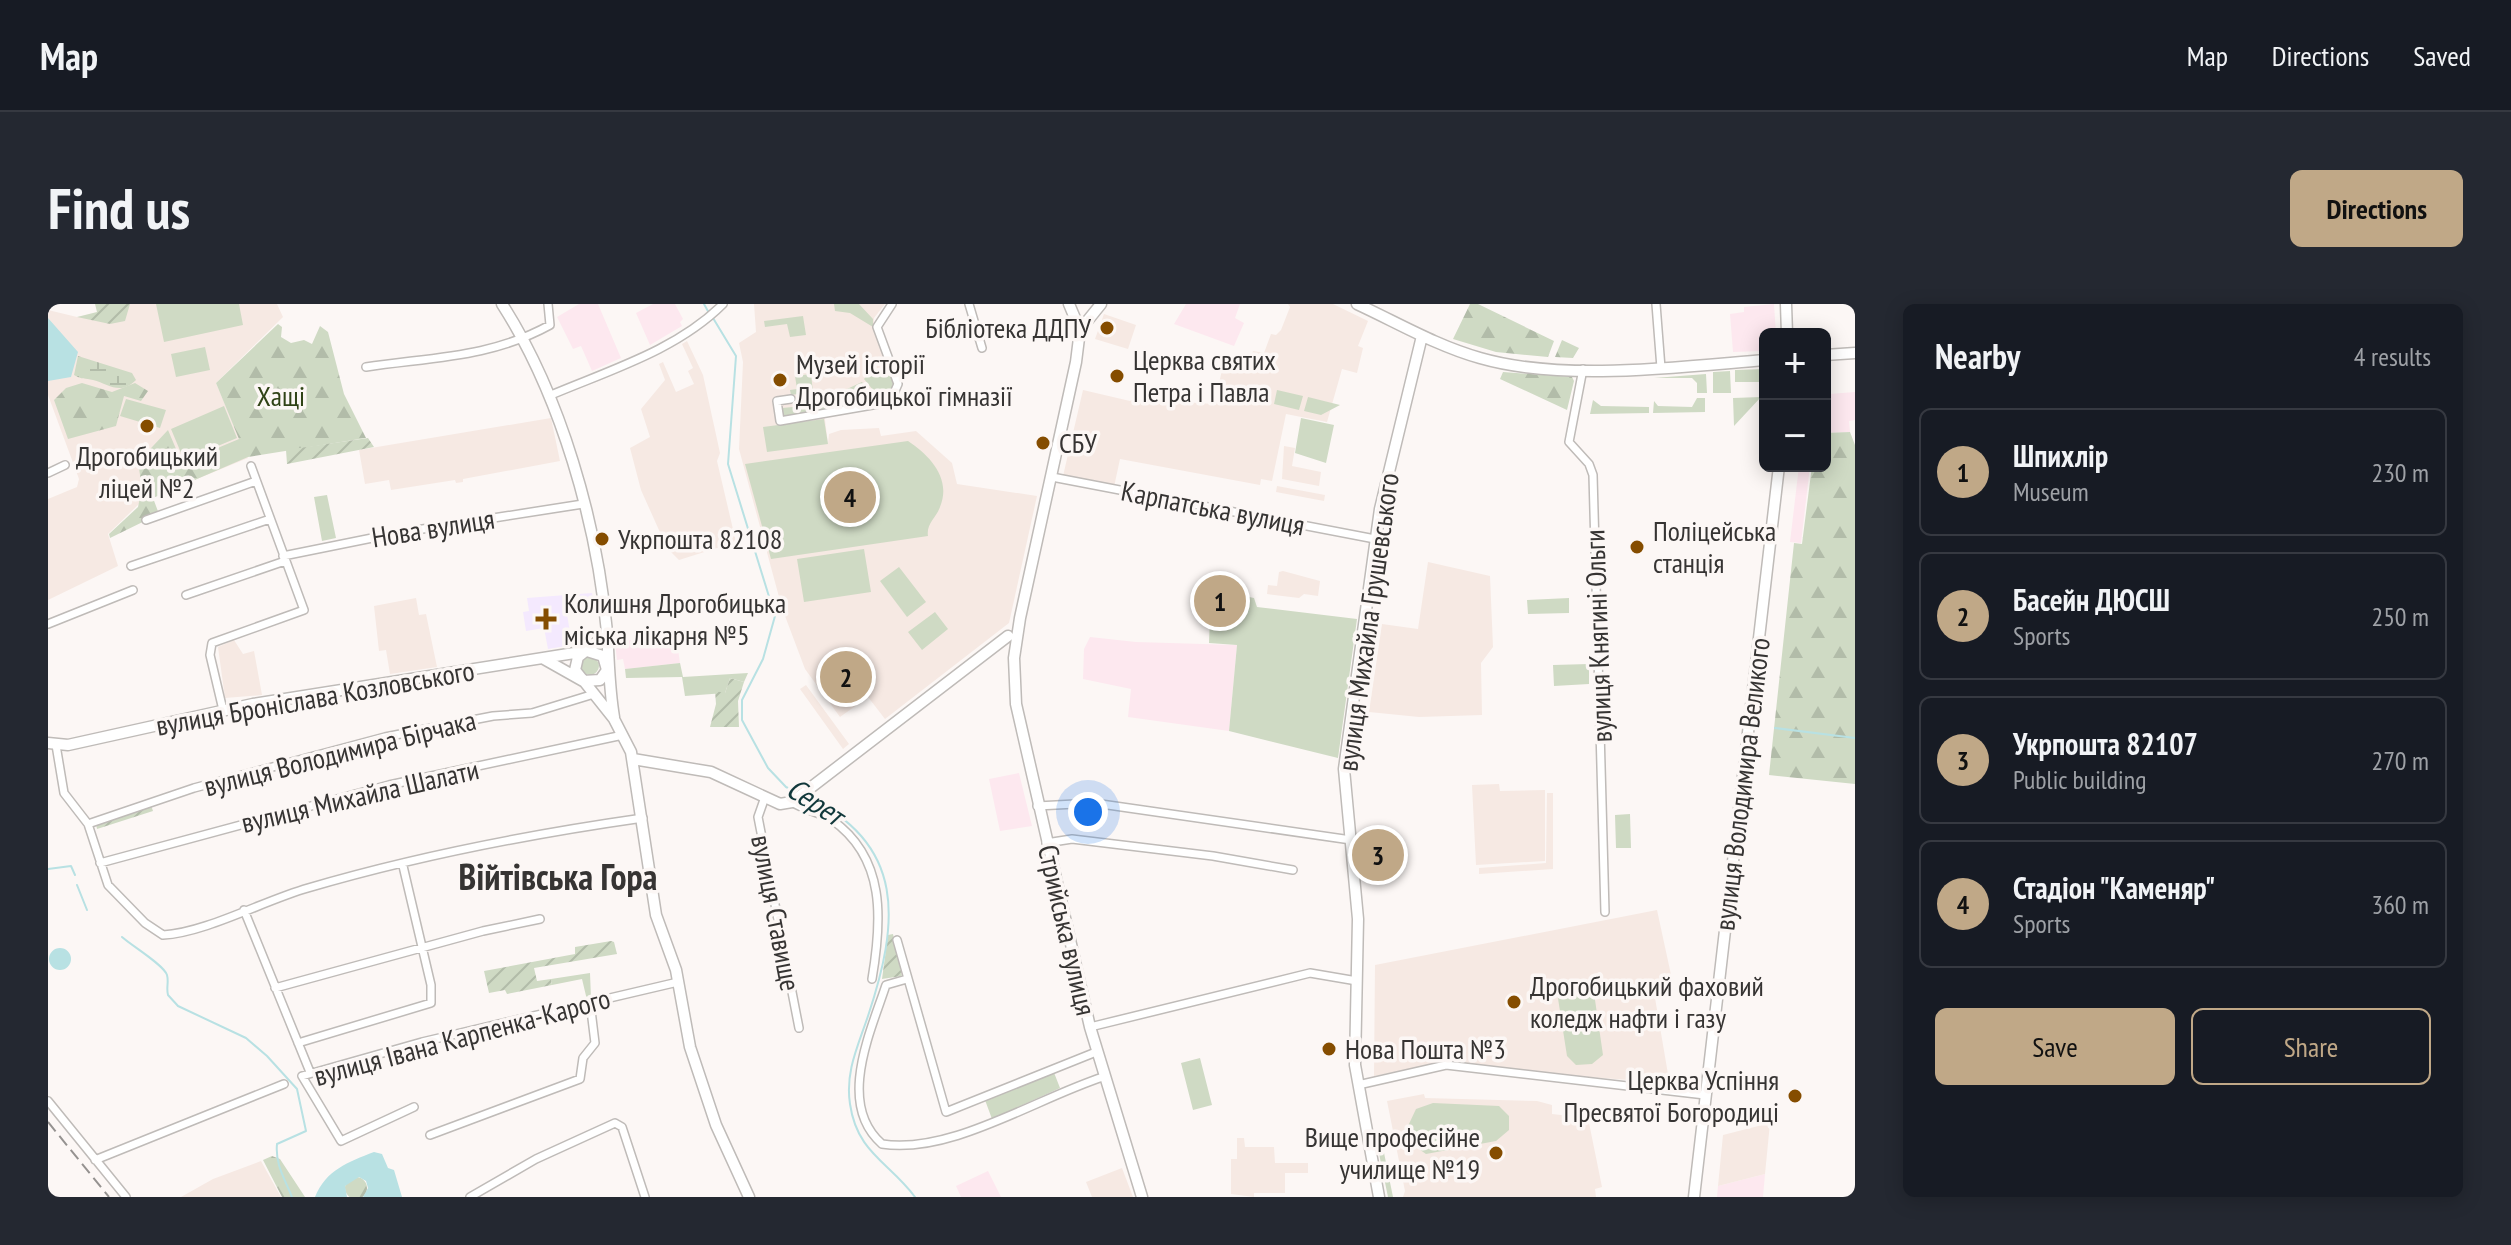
<!DOCTYPE html>
<meta charset="utf-8">
<style>
:root{--surface:#171b24;--page:#242831;--text:#f1f3f6;--muted:#9ea1a6;--line:#363941;--accent:#c0a887}
body{margin:0;font-family:"PT Sans Narrow",sans-serif;background:var(--page);color:var(--text)}
.controls{position:absolute;right:24px;top:24px;display:grid;overflow:hidden;border-radius:12px;box-shadow:0 4px 20px #0003}
.controls button{width:72px;height:72px;display:grid;place-items:center;padding:0;border:0;border-bottom:2px solid var(--line);background:var(--surface);color:var(--text);font:40px sans-serif}
.you{position:absolute;left:1040px;top:508px;width:28px;height:28px;margin:-20px;border:6px solid #fff;border-radius:50%;background:#1a73e8;box-shadow:0 0 0 12px #1a73e833}
.badge{display:grid;place-items:center;width:52px;height:52px;border-radius:50%;background:var(--accent);color:#111;font-size:26px;font-weight:700}
.pin{position:absolute;translate:-50% -50%;border:4px solid #fff;box-shadow:0 2px 8px #0006}
.list{margin:0;padding:0;list-style:none}
h2{display:flex;justify-content:space-between;align-items:center;height:104px;margin:0;padding:0 32px;font-size:34px}
h2 small{font-size:26px;font-weight:400;color:var(--muted)}
.list li{display:grid;grid-template-columns:52px 1fr auto;gap:24px;align-items:center;box-sizing:border-box;height:128px;margin:0 16px 16px;padding:0 16px;border:2px solid var(--line);border-radius:12px}
.list b{display:block;font-size:30px;white-space:nowrap}
.list p{margin:0;font-size:26px;white-space:nowrap;color:var(--muted)}
.list em{font-size:26px;font-style:normal;color:var(--muted)}
.actions{display:flex;gap:16px;padding:24px 32px}
.actions a{flex:1;padding:18px 0;border:2px solid var(--accent);border-radius:12px;text-align:center;font-size:28px;color:var(--accent)}
.actions .main{background:var(--accent);color:#111}
.map{position:relative;flex:none;width:1807px;height:893px;overflow:hidden;border-radius:12px}
header{display:flex;align-items:center;gap:48px;box-sizing:border-box;height:112px;padding:0 40px;background:var(--surface);border-bottom:2px solid var(--line)}
header strong{font-size:38px}
nav{display:flex;gap:44px;margin-inline-start:auto;font-size:28px}
.intro{display:flex;align-items:center;justify-content:space-between;box-sizing:border-box;height:192px;padding:0 48px}
h1{margin:0;font-size:56px}
.button{padding:20px 36px;border-radius:12px;background:var(--accent);color:#111;font-size:28px;font-weight:700}
main{display:flex;gap:48px;padding:0 48px}
aside{flex:1;background:var(--surface);border-radius:12px;box-shadow:0 4px 20px #0003}
.map>svg:first-child{display:block}
</style>
<header>
<strong>Map</strong>
<nav><a>Map</a><a>Directions</a><a>Saved</a></nav>
</header>
<div class="intro"><h1>Find us</h1><a class="button">Directions</a></div>
<main>
<div class="map">
<svg width="1807" height="893" viewBox="0 0 1807 893">
<defs>
<pattern id="forest-firs" width="22" height="20" patternUnits="userSpaceOnUse" patternTransform="scale(2)"><rect width="22" height="20" fill="#cfdac4"/><path d="M5 1l3.5 6h-7zM16 11l3.5 6h-7z" fill="#b2bca9"/></pattern>
<pattern id="wetland-marsh" width="20" height="14" patternUnits="userSpaceOnUse" patternTransform="scale(2)"><rect width="20" height="14" fill="#cfdac4"/><path d="M1 5h8M5 5V1M11 12h8M15 12V8" fill="none" stroke="#b2bca9"/></pattern>
<pattern id="garden-furrows" width="10" height="10" patternUnits="userSpaceOnUse" patternTransform="scale(2)"><rect width="10" height="10" fill="#cfdac4"/><path d="M-1 1l2-2M0 10L10 0M9 11l2-2" fill="none" stroke="#b2bca9"/></pattern>
</defs>
<rect width="100%" height="100%" fill="#fcf7f5"/>
<path fill="#fde8ef" d="M531 0H550L573 54 544 67 533 42 525 45 509 13Z
M605 0H627L635 15 632 18 634 22 602 41 588 9Z
M1138 0H1192L1187 14 1196 19 1186 42 1126 20Z
M1726 0 1728 30H1717L1713 47 1685 48 1682 10 1696 8V3Z
M1807 88V116L1801 117 1802 128 1777 129 1781 90Z
M1751 162H1762L1753 239 1742 238Z
M628 331 632 359 577 365 575 355 569 356 567 338Z
M1042 333 1088 338 1189 341 1181 427 1080 413 1083 385 1035 375 1036 345Z
M971 469 984 522 952 527 941 475Z
M940 867 953 893H913L908 882Z
M1717 870 1715 893H1669L1670 882Z"/>
<path fill="#f6e9e3" d="M82 0H229L235 13 168 79 200 154 93 198 60 230 70 262 0 296V195L29 183 31 175 0 91V6L29 13 76 11Z
M837 0 826 14V23L848 80 839 95 776 108 780 139 781 130 793 126 831 124 833 132 868 127 904 159 909 180 989 192 961 319 837 415 820 393 792 413 757 365 734 304 691 145 695 58 691 39 708 28 706 0Z
M1240 0H1285L1320 17 1310 42 1315 44 1309 69 1294 65 1279 118 1238 110 1224 177 1213 175 1212 181 1072 155 1066 183 1015 172 1035 86 1082 97 1090 91 1118 97 1166 100 1176 58 1200 64 1205 47 1216 49 1223 30 1228 31 1233 26 1242 3Z
M1056 10 1088 21 1080 45 1047 35Z
M639 37 655 71 672 149 669 157 688 238 631 256 619 244 593 186 582 144 602 133 593 105 617 76 611 60 615 58 628 88 646 80 640 67 645 64 634 40Z
M503 114 512 157 415 175V178L408 179 407 176 343 186 341 176 317 180 311 146Z
M1236 142 1247 144 1244 162 1273 168 1271 182 1234 175Z
M1229 182 1277 191 1276 197 1228 188Z
M1380 258 1442 272 1445 343 1433 359 1434 411 1371 413 1321 408 1334 320 1370 325Z
M1235 267 1272 277 1270 292 1256 290 1251 294 1219 290 1220 281 1229 282 1231 268Z
M368 294 371 311 378 310 389 363 342 370 338 346 331 347 326 302Z
M186 336 195 350 206 347 214 391 177 394 170 343Z
M758 381 801 440 795 445 752 385Z
M1451 480 1452 487 1497 486V557L1428 561 1424 481Z
M1499 489H1505V565L1431 570V564L1498 559Z
M1609 606 1625 680 1606 688 1621 776 1607 778 1451 766 1399 758 1326 772 1327 661Z
M1376 790 1377 794 1489 797 1504 801V810L1540 814 1554 883 1547 885 1548 893H1355L1357 887 1339 797Z
M1722 819 1717 870 1670 882 1675 831Z
M1189 834H1196L1197 843H1226L1227 859H1260V869H1237V889H1206V893L1183 890V855H1189Z
M213 857 233 893H133L165 875Z
M1074 864 1085 893H1044L1038 878Z"/>
<path fill="#f4e9fe" d="M544 289 547 306 519 310 524 341 500 345 496 324 478 327 475 308 481 307 479 294Z"/>
<path fill="#cfdac4" d="M108 0H191L195 21 116 38Z
M786 0H811L825 15V23L802 9 787 7Z
M755 12 758 31 742 33 739 20 717 23 716 17Z
M157 43 162 66 128 73 123 50Z
M825 64 844 73 846 79 843 90 834 97 816 75Z
M1717 65V78H1687V66Z
M1682 67 1683 89H1665V68Z
M763 70 765 88 743 91 742 86 749 85 747 72Z
M1658 70 1659 89H1649V79L1644 74H1606Z
M814 78 828 99 801 103 799 85Z
M1229 86 1255 92 1251 106 1226 100Z
M794 90 796 103 735 112 734 104 745 103V97Z
M1260 93 1292 101 1273 111 1256 107Z
M1713 93 1686 122 1685 94Z
M1649 94H1657V108L1605 109 1606 97 1610 102 1644 103Z
M78 95 118 106 112 124 72 112Z
M1545 96 1553 102 1601 103V109L1542 110Z
M176 102 189 134 136 156 123 125Z
M1253 114 1286 121 1278 159 1247 149Z
M776 115 780 140 719 148 715 123Z
M860 137C881 151 904 174 892 203 888 214 878 220 880 232L723 255 697 160Z
M279 191 288 234 274 237 266 193Z
M816 245 823 288 756 298 749 255Z
M851 263 878 298 859 313 832 277Z
M1163 285 1206 294 1209 303 1309 315 1290 454 1181 427 1189 341 1161 339Z
M1521 294V309L1480 310 1479 296Z
M887 308 900 325 874 346 860 328Z
M533 362a9 9 0 1 1 18 0a9 9 0 1 1-18 0Z
M632 359 635 373 700 369 696 378 682 374 677 389 637 392 634 373 578 374 577 365Z
M1541 360V380L1506 382 1505 361Z
M1582 510 1583 544H1568L1567 511Z
M542 669 543 694 539 696 534 675 504 681 503 675Z
M1525 676H1536L1545 682 1555 751 1544 760 1528 761 1519 752 1509 688 1515 679Z
M1152 754 1164 801 1145 806 1133 759Z
M1005 766 1012 784 944 815 937 796Z
M1385 799 1451 802 1461 812V826L1448 837 1378 850 1365 841 1360 822 1368 805Z
M1333 834 1345 893H1340L1328 835Z"/>
<path fill="url(#forest-firs)" d="M1422 0H1430L1506 37 1500 53 1448 48 1405 35Z
M230 20 234 23 233 33 243 39 256 36 264 40 272 22 280 28 296 90 318 134 200 153 105 194 111 210 62 234 61 230 90 203 94 184 90 158 120 126 134 159 191 135 168 79Z
M1514 36 1531 44 1525 54 1507 53Z
M1455 68 1524 73 1526 77 1519 106 1452 75Z
M34 79 64 88 87 79 100 87 93 97 76 92 68 122 20 135 6 96 18 84Z
M1802 128 1807 141V480L1721 471 1746 239 1754 240 1764 162H1777V129Z
M224 852 232 855 257 893H234L215 856Z
M297 884a11 11 0 1 1 22 0a11 11 0 1 1-22 0Z"/>
<path fill="url(#wetland-marsh)" d="M30 52 84 69 88 76C72 92 61 80 45 76 37 74 34 76 26 71Z"/>
<path fill="url(#garden-furrows)" d="M47 0H82L77 17 62 20 29 13 49 8Z
M320 134 326 143 239 160 238 146Z
M682 374 696 378 690 397 691 423H662L668 400 667 387 677 389Z
M103 501 105 507 49 525 48 520Z
M845 630 854 672 834 675 840 631Z
M563 637 566 638 569 650 486 664 489 677 503 675 504 681 459 690 457 686 441 689 436 667 527 650V643Z"/>
<path fill="#b8e1e3" d="M0 14 30 48 23 73 0 77Z
M1 655a11 11 0 1 1 22 0a11 11 0 1 1-22 0Z
M326 848 334 850 340 864 346 866 354 893H315L320 884 318 877 311 873 297 882 299 893H267C278 866 300 858 326 848Z"/>
<g fill="none" stroke-linecap="round" stroke-linejoin="round">
<path stroke="#b8e1e3" stroke-width="2" d="M656 0 661 9
M665 14 688 52 680 160 727 312 715 355 694 396V416L720 464 738 483 750 489
M1727 424 1807 434
M759 493C859 540 851 619 820 712 810 742 797 768 802 800 809 849 841 858 867 893
M0 565 23 562 27 571
M29 581 39 606
M74 633C84 642 116 661 119 671 121 678 118 684 120 691L130 702 198 734 219 752 249 785 258 827 229 840C227 861 237 875 244 893"/>
<defs>
<path id="street" d="M921 0 934 44
M1608 0 1613 64
M318 63C384 53 442 54 502 21L500 0
M1535 65 1521 138 1541 160 1545 171 1557 608
M503 91C562 66 629 46 675 0
M743 95 729 97 732 117 842 98 850 80 829 23 844 0
M0 169 17 161
M1004 173 1327 235
M98 216 208 177
M235 252 349 229 535 200
M83 262 222 215
M138 291 237 257
M0 320 85 286
M175 406 162 351 164 339 256 306 203 162
M8 441 16 489 40 520 60 581 97 619 115 631C157 629 217 596 260 584 369 552 483 530 595 514
M717 493 710 513 751 724
M744 498C756 506 771 508 784 516 838 554 834 616 824 675
M989 502 1046 499 1303 536
M40 520 146 484 337 433 445 412 484 409 546 390
M998 539 1024 535 1165 552 1245 566
M52 559 341 481 575 431
M196 606 262 768
M849 636 898 808 1048 748
M859 675 838 681C823 727 788 800 834 840 902 851 989 794 1055 773
M227 684 435 627 492 615
M1042 723 1262 669 1309 677
M250 739 383 699V681L355 562
M1310 781 1398 761 1657 791
M0 797 78 893
M366 803 293 837 254 772 374 738 630 678
M382 831 532 775 535 754 547 739 542 698
M47 856 236 780
M422 893 488 855 567 819 574 823 597 893"/>
<path id="secondary" d="M454 0C513 92 549 219 559 328 561 356 561 384 566 413
M1021 0 1032 26 1028 58 972 314 966 354 968 400 1042 723 1094 893
M1309 0C1350 19 1389 42 1432 54 1515 78 1631 63 1717 56
M1738 0 1739 30
M1032 26 1053 0
M1777 51 1807 49
M559 330 530 353 527 366 566 415 583 448 608 611 628 666 642 743 668 821 701 893
M0 439 20 441 205 400 539 347 555 352 559 366 552 376 535 377 496 355
M585 455 663 468 732 500 744 498 960 332
M1331 893 1307 761 1310 615 1296 465 1332 205 1374 32
M1646 893 1731 162"/>
</defs>
<use href="#street" stroke="#bfbbb8" stroke-width="10"/>
<use href="#secondary" stroke="#bfbbb8" stroke-width="13"/>
<use href="#street" stroke="#fff" stroke-width="7"/>
<use href="#secondary" stroke="#fff" stroke-width="10"/>
<path stroke="#959290" stroke-width="2" stroke-dasharray="12 6" stroke-linecap="butt" d="M0 818 61 893"/>
</g>
<g fill="#854d00" stroke="#fcf7f5" stroke-width="3">
<circle cx="1059" cy="24" r="8"/>
<circle cx="1069" cy="72" r="8"/>
<circle cx="732" cy="76" r="8"/>
<circle cx="99" cy="122" r="8"/>
<circle cx="995" cy="139" r="8"/>
<circle cx="554" cy="235" r="8"/>
<circle cx="1589" cy="243" r="8"/>
<path d="M494 303h8v8h8v8h-8v8h-8v-8h-8v-8h8z"/>
<circle cx="1466" cy="698" r="8"/>
<circle cx="1281" cy="745" r="8"/>
<circle cx="1747" cy="792" r="8"/>
<circle cx="1448" cy="849" r="8"/>
</g>
<g text-anchor="middle" stroke-width="7" stroke-linejoin="round" paint-order="stroke">
<g font-size="28" fill="#363433" stroke="#fcf7f5" text-anchor="start">
<text x="1043" y="34" text-anchor="end">Бібліотека ДДПУ</text>
<text x="1085" y="66">Церква святих<tspan x="1085" dy="32">Петра і Павла</tspan></text>
<text x="748" y="70">Музей історії<tspan x="748" dy="32">Дрогобицької гімназії</tspan></text>
<text x="1011" y="149">СБУ</text>
<text x="99" y="162" text-anchor="middle">Дрогобицький<tspan x="99" dy="32">ліцей №2</tspan></text>
<text x="1605" y="237">Поліцейська<tspan x="1605" dy="32">станція</tspan></text>
<text x="570" y="245">Укрпошта 82108</text>
<text x="516" y="309">Колишня Дрогобицька<tspan x="516" dy="32">міська лікарня №5</tspan></text>
<text x="1482" y="692">Дрогобицький фаховий<tspan x="1482" dy="32">коледж нафти і газу</tspan></text>
<text x="1297" y="755">Нова Пошта №3</text>
<text x="1731" y="786" text-anchor="end">Церква Успіння<tspan x="1731" dy="32">Пресвятої Богородиці</tspan></text>
<text x="1432" y="843" text-anchor="end">Вище професійне<tspan x="1432" dy="32">училище №19</tspan></text>
</g>
<g font-size="28" fill="#304316" stroke="#fcf7f5">
<text x="233" y="102">Хащі</text>
</g>
<g font-size="28" fill="#363433" stroke="#fcf7f5">
<text transform="translate(1165 204) rotate(11)" y="10">Карпатська вулиця</text>
<text transform="translate(385 224) rotate(-9)" y="10">Нова вулиця</text>
<text transform="translate(1320 318) rotate(-82)" y="10">вулиця Михайла Грушевського</text>
<text transform="translate(1550 332) rotate(-92)" y="10">вулиця Княгині Ольги</text>
<text transform="translate(267 394) rotate(-10)" y="10">вулиця Броніслава Козловського</text>
<text transform="translate(292 449) rotate(-14)" y="10">вулиця Володимира Бірчака</text>
<text transform="translate(1694 480) rotate(-83)" y="10">вулиця Володимира Великого</text>
<text transform="translate(312 492) rotate(-13)" y="10">вулиця Михайла Шалати</text>
<text transform="translate(728 609) rotate(79)" y="10">вулиця Ставище</text>
<text transform="translate(1019 626) rotate(77)" y="10">Стрийська вулиця</text>
<text transform="translate(414 733) rotate(-15)" y="10">вулиця Івана Карпенка-Карого</text>
</g>
<g font-size="30" font-style="italic" fill="#11383b" stroke="#fcf7f5">
<text transform="translate(767 498) rotate(33)" y="10">Серет</text>
</g>
<g font-size="36" font-weight="bold" fill="#363433" stroke="#fcf7f5">
<text x="510" y="586">Війтівська Гора</text>
</g>
</g>
</svg>
<div class="controls">
<button>+</button>
<button>−</button>
</div>
<div class="you"></div>
<div class="pin badge" style="left:1172px;top:297px">1</div>
<div class="pin badge" style="left:798px;top:373px">2</div>
<div class="pin badge" style="left:1330px;top:551px">3</div>
<div class="pin badge" style="left:802px;top:193px">4</div>
</div>
<aside>
<h2>Nearby<small>4 results</small></h2>
<ul class="list">
<li><span class="badge">1</span><div><b>Шпихлір</b><p>Museum</p></div><em>230 m</em></li>
<li><span class="badge">2</span><div><b>Басейн ДЮСШ</b><p>Sports</p></div><em>250 m</em></li>
<li><span class="badge">3</span><div><b>Укрпошта 82107</b><p>Public building</p></div><em>270 m</em></li>
<li><span class="badge">4</span><div><b>Стадіон &quot;Каменяр&quot;</b><p>Sports</p></div><em>360 m</em></li>
</ul>
<div class="actions"><a class="main">Save</a><a>Share</a></div>
</aside>
</main>
